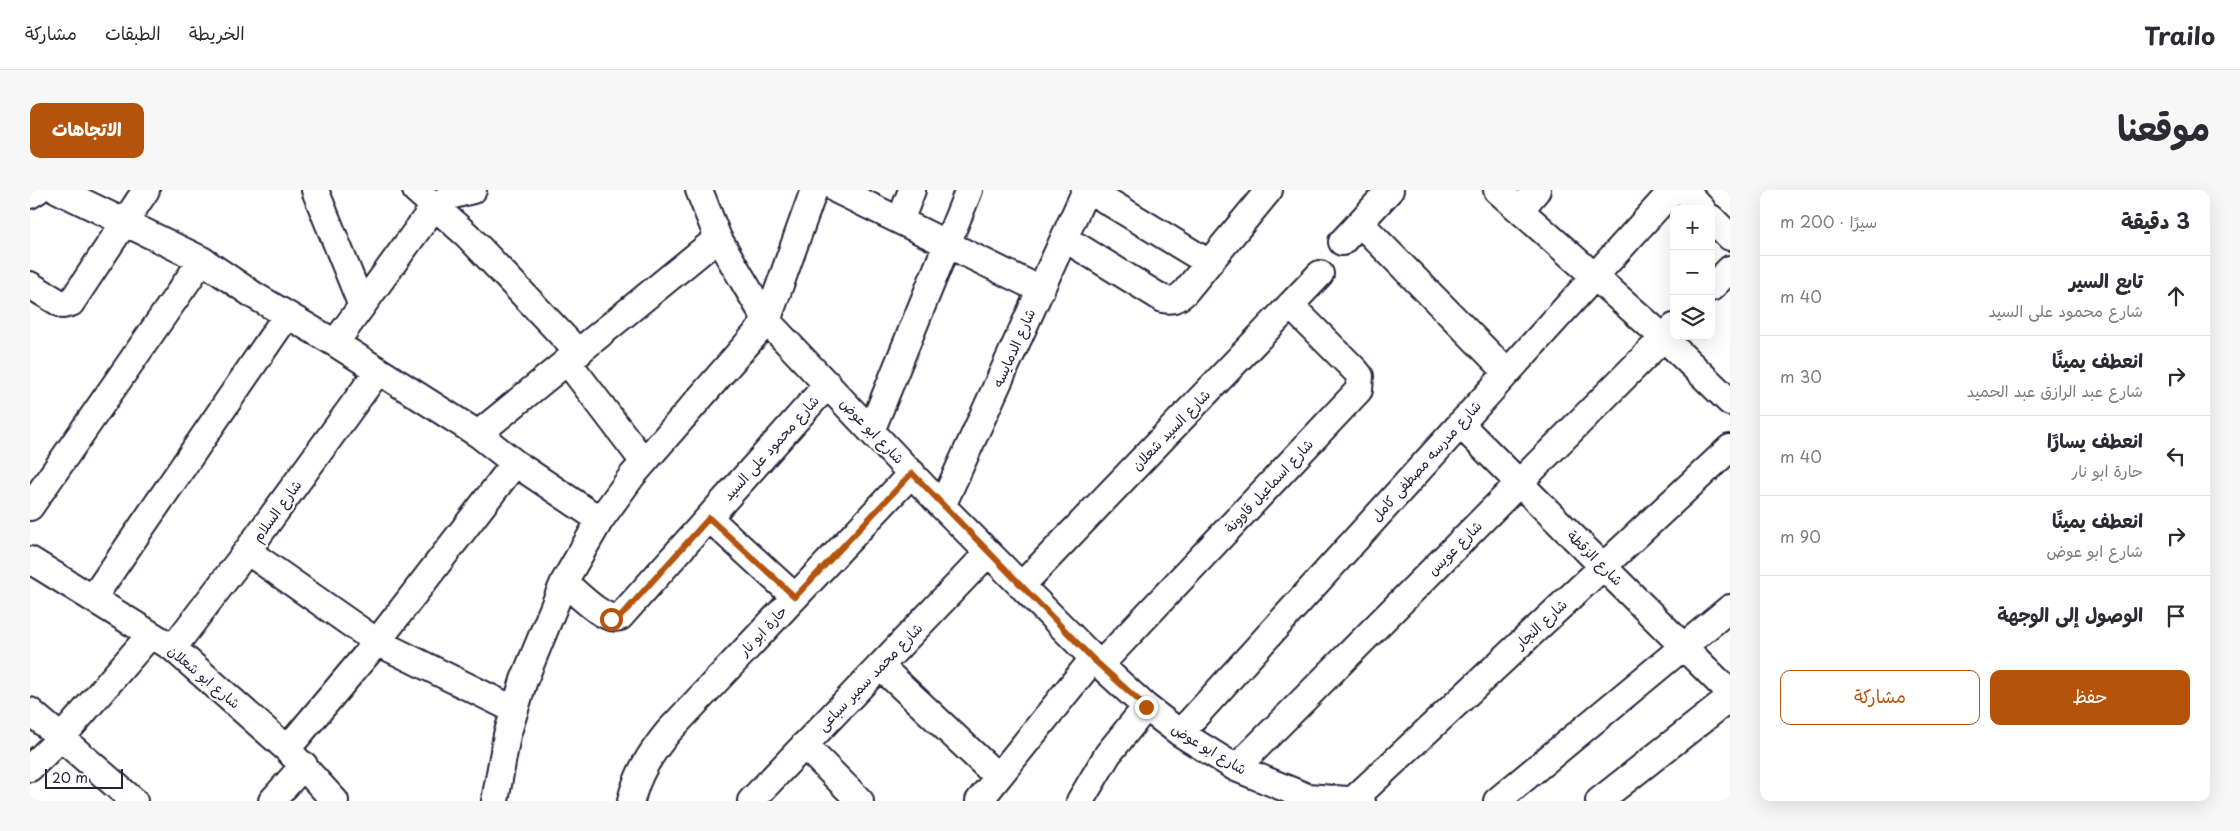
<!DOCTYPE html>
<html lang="ar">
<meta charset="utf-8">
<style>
:root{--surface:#fff;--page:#f7f7f7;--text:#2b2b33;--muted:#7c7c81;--line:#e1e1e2;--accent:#b45309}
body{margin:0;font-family:"Playpen Sans","Playpen Sans Arabic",sans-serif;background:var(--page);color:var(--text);direction:rtl}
.controls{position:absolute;right:15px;top:15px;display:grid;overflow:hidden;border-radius:10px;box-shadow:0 5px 20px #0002}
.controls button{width:45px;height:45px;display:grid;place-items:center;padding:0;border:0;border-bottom:1px solid var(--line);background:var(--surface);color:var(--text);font:25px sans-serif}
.scale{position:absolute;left:15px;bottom:12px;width:78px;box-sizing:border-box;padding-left:5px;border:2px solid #22223b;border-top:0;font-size:14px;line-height:18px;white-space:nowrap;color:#22223b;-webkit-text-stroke:4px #fff;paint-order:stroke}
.stop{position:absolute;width:15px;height:15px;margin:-11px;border:4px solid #b45309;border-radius:50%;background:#fff}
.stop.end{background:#b45309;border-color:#fff;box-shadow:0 1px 5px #0008}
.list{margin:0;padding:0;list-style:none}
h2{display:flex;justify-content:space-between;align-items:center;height:65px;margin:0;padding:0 20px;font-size:21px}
h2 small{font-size:16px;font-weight:400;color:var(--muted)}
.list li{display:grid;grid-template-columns:32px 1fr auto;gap:15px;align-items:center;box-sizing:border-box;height:80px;padding:0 20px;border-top:1px solid var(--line)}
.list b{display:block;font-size:19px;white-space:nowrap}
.list p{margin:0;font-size:16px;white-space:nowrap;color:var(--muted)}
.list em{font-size:16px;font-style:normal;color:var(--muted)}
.actions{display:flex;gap:10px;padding:15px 20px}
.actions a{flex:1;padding:11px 0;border:1px solid var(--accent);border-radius:10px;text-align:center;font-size:18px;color:var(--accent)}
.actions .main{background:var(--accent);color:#fff}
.icon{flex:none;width:28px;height:28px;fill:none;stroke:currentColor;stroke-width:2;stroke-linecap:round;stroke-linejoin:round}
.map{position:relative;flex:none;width:1700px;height:611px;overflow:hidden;direction:ltr;border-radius:10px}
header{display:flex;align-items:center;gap:30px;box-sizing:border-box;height:70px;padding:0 25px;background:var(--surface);border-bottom:1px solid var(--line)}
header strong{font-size:24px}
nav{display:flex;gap:28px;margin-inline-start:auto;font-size:18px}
.intro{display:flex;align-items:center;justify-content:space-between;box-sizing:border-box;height:120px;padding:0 30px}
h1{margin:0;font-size:35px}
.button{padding:12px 22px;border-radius:10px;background:var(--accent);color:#fff;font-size:18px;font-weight:700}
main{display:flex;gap:30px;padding:0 30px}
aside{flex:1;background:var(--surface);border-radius:10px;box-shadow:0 5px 20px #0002}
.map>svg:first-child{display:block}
</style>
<header>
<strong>Trailo</strong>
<nav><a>الخريطة</a><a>الطبقات</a><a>مشاركة</a></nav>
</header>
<div class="intro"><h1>موقعنا</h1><a class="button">الاتجاهات</a></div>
<main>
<aside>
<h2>3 دقيقة<small>سيرًا · 200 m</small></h2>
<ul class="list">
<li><svg class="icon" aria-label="ahead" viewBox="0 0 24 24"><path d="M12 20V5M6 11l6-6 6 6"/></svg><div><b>تابع السير</b><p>شارع محمود على السيد</p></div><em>40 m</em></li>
<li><svg class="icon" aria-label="right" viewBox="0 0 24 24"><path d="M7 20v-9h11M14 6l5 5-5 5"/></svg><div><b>انعطف يمينًا</b><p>شارع عبد الرازق عبد الحميد</p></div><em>30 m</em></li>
<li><svg class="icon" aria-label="left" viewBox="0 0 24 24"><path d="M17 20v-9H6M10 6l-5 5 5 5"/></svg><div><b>انعطف يسارًا</b><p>حارة ابو نار</p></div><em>40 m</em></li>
<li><svg class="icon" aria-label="right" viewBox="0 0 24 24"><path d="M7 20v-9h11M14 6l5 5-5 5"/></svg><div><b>انعطف يمينًا</b><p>شارع ابو عوض</p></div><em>90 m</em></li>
<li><svg class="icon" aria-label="arrive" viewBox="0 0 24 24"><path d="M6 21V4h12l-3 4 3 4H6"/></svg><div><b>الوصول إلى الوجهة</b></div></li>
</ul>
<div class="actions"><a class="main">حفظ</a><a>مشاركة</a></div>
</aside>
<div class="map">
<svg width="1700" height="611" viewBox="0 0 1700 611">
<rect width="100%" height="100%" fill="#fff"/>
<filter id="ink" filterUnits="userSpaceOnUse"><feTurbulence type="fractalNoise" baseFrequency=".02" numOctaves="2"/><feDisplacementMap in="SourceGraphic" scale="10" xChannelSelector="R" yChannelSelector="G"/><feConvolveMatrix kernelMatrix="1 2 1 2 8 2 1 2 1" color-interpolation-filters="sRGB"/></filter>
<g filter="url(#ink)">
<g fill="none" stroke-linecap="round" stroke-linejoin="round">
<defs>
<path id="street" d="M28 0 172 70 225 106 305 153 448 244 485 273 570 330
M285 0 332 116
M386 0 437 45 549 163
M669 0 688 48 737 131 912 316 1070 475 1116 517 1150 543 1206 578 1277 607 1332 611
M807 0 1011 100
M1059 0 1179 73
M1467 0 1634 148 1700 212
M1654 0 1672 19
M0 5 8 0
M1490 20 1507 0
M1681 28 1700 47
M870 31 882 0
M1330 33 1477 182
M1034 48 1133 109C1143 111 1148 109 1155 102L1239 0
M1312 52 1360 0
M0 95 33 115 41 113 116 0
M1681 98 1700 79
M305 153 401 21 420 6 443 0
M537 171 614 272
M1430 234 1700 503
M841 241 939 0
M448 244 688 48
M912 316 1056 0
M0 317 172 70
M679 328 765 407
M217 361 347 452 485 520
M0 370 143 458 257 559 305 611
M534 392C546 402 575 433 590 427L798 194
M991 396 1290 84
M63 408 257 125
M143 458 217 361 348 181
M1070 475 1329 200 1330 186 1326 181 1260 115
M850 476 968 587
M0 521 104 611
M1150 543 1643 0
M774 555 830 611
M257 559 347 452 485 273
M0 578 32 547 120 445
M1206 578 1644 137
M1323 610 1700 258
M242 611 274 575
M465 611 477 545 494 490 534 392 570 330 602 286 737 131 784 0
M601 611C607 584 621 563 638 542L882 283
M721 611 958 363
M949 611 1063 469
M1050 611 1078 564 1116 517
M1467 611 1700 418
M1569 611 1700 508"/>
</defs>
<use href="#street" stroke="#22223b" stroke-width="30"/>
<use href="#street" stroke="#fff" stroke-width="26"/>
</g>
</g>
<g fill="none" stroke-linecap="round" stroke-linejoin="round" filter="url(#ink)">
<path stroke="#b45309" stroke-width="6" d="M581 429 590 427 593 424 679 328 765 407 882 283 1063 469 1116 517"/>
</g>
<g text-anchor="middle" stroke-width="4.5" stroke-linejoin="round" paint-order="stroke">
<g font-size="14" fill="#22223b" stroke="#fff">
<text transform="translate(984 158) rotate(-66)" y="5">شارع الدمايسه</text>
<text transform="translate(1141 240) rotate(-46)" y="5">شارع السيد شعلان</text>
<text transform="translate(842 241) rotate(46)" y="5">شارع ابو عوض</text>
<text transform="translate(741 258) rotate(-48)" y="5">شارع محمود على السيد</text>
<text transform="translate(1396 271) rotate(-48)" y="5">شارع مدرسه مصطفى كامل</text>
<text transform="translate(1239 296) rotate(-47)" y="5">شارع اسماعيل قاوونة</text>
<text transform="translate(247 321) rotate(-54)" y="5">شارع السلام</text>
<text transform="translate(1425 358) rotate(-45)" y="5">شارع عويس</text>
<text transform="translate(1565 368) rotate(45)" y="5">شارع الزقطة</text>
<text transform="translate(1511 434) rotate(-43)" y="5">شارع النجار</text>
<text transform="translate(733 441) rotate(-47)" y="5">حارة ابو نار</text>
<text transform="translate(174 487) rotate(40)" y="5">شارع ابو شعلان</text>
<text transform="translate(840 487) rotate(-46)" y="5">شارع محمد سمير سباعى</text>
<text transform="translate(1179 559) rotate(31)" y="5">شارع ابو عوض</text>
</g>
</g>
</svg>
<div class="controls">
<button>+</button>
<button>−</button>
<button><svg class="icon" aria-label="layers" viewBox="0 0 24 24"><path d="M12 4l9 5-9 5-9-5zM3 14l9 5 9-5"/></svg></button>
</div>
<div class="scale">20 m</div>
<div class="stop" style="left:581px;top:429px"></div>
<div class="stop end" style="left:1116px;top:517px"></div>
</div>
</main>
